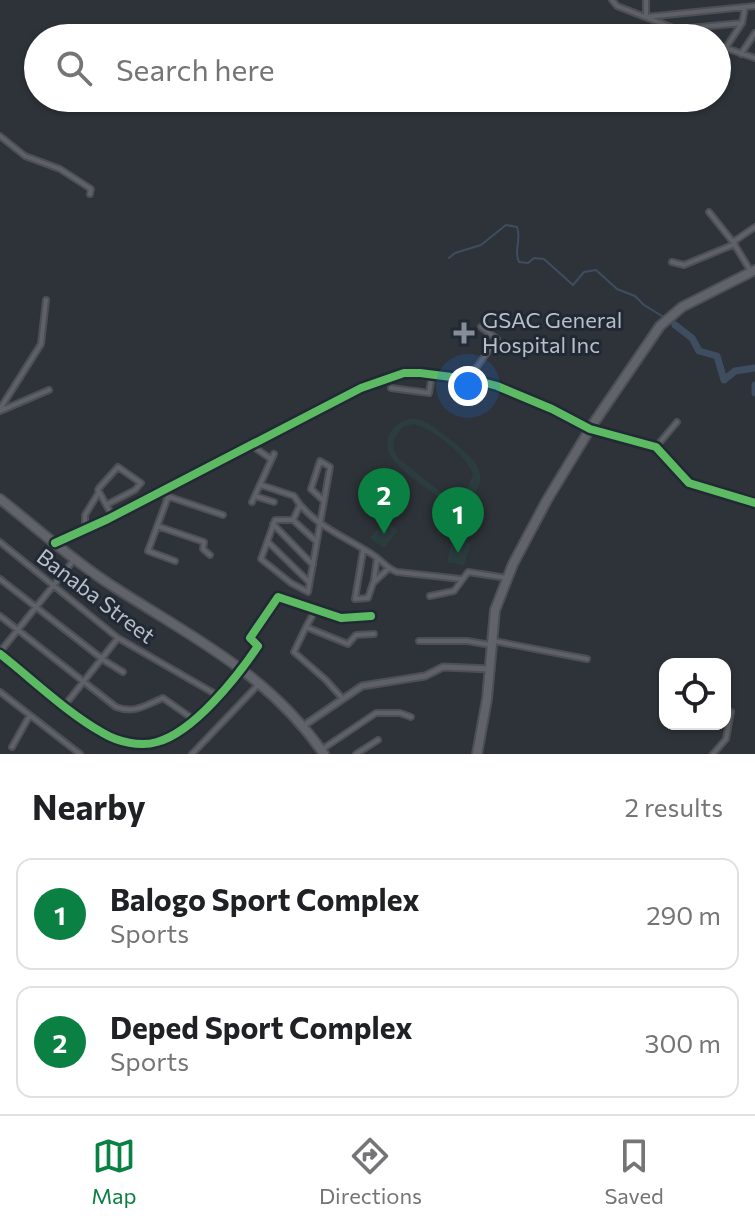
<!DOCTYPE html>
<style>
:root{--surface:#fff;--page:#f2f2f2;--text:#202124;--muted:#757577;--line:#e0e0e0;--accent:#0b8043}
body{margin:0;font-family:Commissioner,sans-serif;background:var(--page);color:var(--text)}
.controls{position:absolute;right:24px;bottom:24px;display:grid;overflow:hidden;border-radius:16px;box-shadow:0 2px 6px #0004}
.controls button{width:72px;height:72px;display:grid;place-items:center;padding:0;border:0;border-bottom:2px solid var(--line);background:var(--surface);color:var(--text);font:40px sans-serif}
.you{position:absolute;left:468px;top:386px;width:28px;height:28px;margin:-20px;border:6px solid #fff;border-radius:50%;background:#1a73e8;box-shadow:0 0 0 12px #1a73e833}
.badge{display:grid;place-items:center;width:52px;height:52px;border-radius:50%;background:var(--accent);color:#fff;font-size:26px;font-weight:700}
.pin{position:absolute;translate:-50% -66px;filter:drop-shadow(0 2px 4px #0008)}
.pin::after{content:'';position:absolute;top:42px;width:28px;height:24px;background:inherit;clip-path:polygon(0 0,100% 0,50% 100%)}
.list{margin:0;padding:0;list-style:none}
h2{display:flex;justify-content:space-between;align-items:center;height:104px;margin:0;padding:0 32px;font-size:34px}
h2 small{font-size:26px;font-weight:400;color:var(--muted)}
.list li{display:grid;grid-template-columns:52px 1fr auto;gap:24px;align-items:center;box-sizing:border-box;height:112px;margin:0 16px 16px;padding:0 16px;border:2px solid var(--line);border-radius:16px}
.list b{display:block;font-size:30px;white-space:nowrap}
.list p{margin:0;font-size:26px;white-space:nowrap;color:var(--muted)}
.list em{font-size:26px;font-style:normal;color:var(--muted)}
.icon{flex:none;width:44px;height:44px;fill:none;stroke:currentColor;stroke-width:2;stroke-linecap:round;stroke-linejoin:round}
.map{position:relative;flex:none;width:755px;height:754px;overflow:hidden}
.search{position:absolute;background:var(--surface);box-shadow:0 2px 6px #0004;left:24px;right:24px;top:24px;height:88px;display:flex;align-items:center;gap:20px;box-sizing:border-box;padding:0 28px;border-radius:44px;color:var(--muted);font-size:30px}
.sheet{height:360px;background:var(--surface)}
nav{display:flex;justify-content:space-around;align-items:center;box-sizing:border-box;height:112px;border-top:2px solid var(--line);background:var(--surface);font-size:22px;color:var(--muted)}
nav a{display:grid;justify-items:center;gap:4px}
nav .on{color:var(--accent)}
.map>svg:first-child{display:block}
</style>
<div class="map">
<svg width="755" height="754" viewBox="0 0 755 754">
<rect width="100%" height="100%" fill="#2e3339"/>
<path fill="#2c3d3f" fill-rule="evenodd" d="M415 418C428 421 437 430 447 437 463 450 496 472 472 495 466 501 457 503 449 501 438 499 397 467 391 457 380 437 396 419 415 418ZM413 424C430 426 470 458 473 475L466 491 453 496 443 494 398 458 393 448 394 438 403 427Z
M384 520 398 530 384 548 370 538Z
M453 539 471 544 464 565 447 562Z"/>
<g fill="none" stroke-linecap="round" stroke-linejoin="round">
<path stroke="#3f4d61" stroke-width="2" d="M449 258 455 253 481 245 506 225 517 227C522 240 513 250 519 262L528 263 534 258 544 259 573 285 584 272 596 270 617 289 635 296 644 305 662 316"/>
<path stroke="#3f4d61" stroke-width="7" d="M675 325 692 338 699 351 717 356 724 380 735 371 755 368
M755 385V393"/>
<defs>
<path id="minor" d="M612 0 617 6 699 38
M646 0V17L755 6
M679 29 742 23
M717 45 755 58
M725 49 742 23 745 8
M741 54 755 33
M0 136 25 156 60 169 88 187 91 189 90 194
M709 212 733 242 750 270
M733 242 755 227
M672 262 684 265 735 244
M479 381 476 368 497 339 481 327
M391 388 429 393 432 375
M0 409 41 344 46 300
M0 411 49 390
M591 429 656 447 689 483 755 503
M251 445 271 459
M656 447 677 422
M261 485 294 496C312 526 349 538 376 557 384 563 388 569 397 572L461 579
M158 493 223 515
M255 496 274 502
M168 497 148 551 175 561
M252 502 274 454
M106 505 135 490 141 483 118 467 99 488 98 490 113 517
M300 505 293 520H275L261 559 291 583 308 592 330 467 320 461 311 489 324 501
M293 520 316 541
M273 524 313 565
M157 526 204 542 203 549 210 555
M85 529V515L99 492
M0 542 118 638 217 695
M268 542 309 582
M363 551 355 599 368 598 373 583 388 569
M0 579 105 661 123 672
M374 580 377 558
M430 596 454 591 468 572 507 578
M0 616 116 707C135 714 146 705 163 698L193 719
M306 627 316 609
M419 641H467L491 645
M494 641 587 659
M0 652 73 561
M0 654C32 679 67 713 103 733 118 742 140 747 157 742 194 732 237 677 258 646L250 638 278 597 341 618 371 616
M0 692 80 754
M343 699 326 680 294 652 306 627 348 644 356 635 374 634
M65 705 118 638
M12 747 30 715
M321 750 376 713H400L411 717
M192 754 259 684
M356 754 378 740
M713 754 726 739 731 712"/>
<path id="tertiary" d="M55 543 108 519 361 388 404 373 475 380 515 393 590 429
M303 726 362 686 425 676 443 667 491 669"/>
<path id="primary" d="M0 499C37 528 72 560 111 585 191 637 268 673 324 754
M477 754 487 699 495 610 513 564 547 500 593 424 660 326 682 307 755 270"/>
</defs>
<use href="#minor" stroke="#4c4f54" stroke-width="8"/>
<use href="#tertiary" stroke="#4c4f54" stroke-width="9"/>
<use href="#primary" stroke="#4c4f56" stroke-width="12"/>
<use href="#minor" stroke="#5e6167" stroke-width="4"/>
<use href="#tertiary" stroke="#5e6167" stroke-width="5"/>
<use href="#primary" stroke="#606369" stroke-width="8"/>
<defs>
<path id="cycleway" d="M55 543 108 519 361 388 404 373H420L475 380 497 386 552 409 590 429 656 447 689 483 755 503
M0 654C32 679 67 713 103 733 118 742 140 747 157 742 194 732 237 677 258 646L250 638 278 597 341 618 371 616"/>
</defs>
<use href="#cycleway" stroke="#212934" stroke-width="13"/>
<use href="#cycleway" stroke="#5cba63" stroke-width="8"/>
</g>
<path fill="#888e97" stroke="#212934" stroke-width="3" d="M460 321h8v8h8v8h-8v8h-8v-8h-8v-8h8z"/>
<g text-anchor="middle" stroke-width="6" stroke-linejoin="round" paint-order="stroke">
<g font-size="22" fill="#b9bfc9" stroke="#212934" text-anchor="start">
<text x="482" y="328">GSAC General<tspan x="482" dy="25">Hospital Inc</tspan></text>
</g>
<g font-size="22" fill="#b9bfc9" stroke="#212934">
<text transform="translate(96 596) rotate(37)" y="8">Banaba Street</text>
</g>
</g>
</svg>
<div class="controls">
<button><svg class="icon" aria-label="locate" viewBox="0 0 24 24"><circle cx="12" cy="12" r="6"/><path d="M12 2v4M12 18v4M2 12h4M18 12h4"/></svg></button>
</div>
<div class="you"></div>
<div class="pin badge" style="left:458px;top:553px">1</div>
<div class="pin badge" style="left:384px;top:534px">2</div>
<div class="search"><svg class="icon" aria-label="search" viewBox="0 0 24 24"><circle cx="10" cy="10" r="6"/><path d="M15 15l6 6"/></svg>Search here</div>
</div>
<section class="sheet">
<h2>Nearby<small>2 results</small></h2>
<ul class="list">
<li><span class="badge">1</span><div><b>Balogo Sport Complex</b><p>Sports</p></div><em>290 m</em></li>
<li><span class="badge">2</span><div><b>Deped Sport Complex</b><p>Sports</p></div><em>300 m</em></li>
</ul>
</section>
<nav>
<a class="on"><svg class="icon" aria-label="map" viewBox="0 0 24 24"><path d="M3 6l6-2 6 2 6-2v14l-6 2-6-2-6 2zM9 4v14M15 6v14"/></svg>Map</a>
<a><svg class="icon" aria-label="directions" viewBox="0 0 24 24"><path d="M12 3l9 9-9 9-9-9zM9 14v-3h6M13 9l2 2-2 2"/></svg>Directions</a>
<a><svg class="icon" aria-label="saved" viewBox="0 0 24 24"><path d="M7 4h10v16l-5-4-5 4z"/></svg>Saved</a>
</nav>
